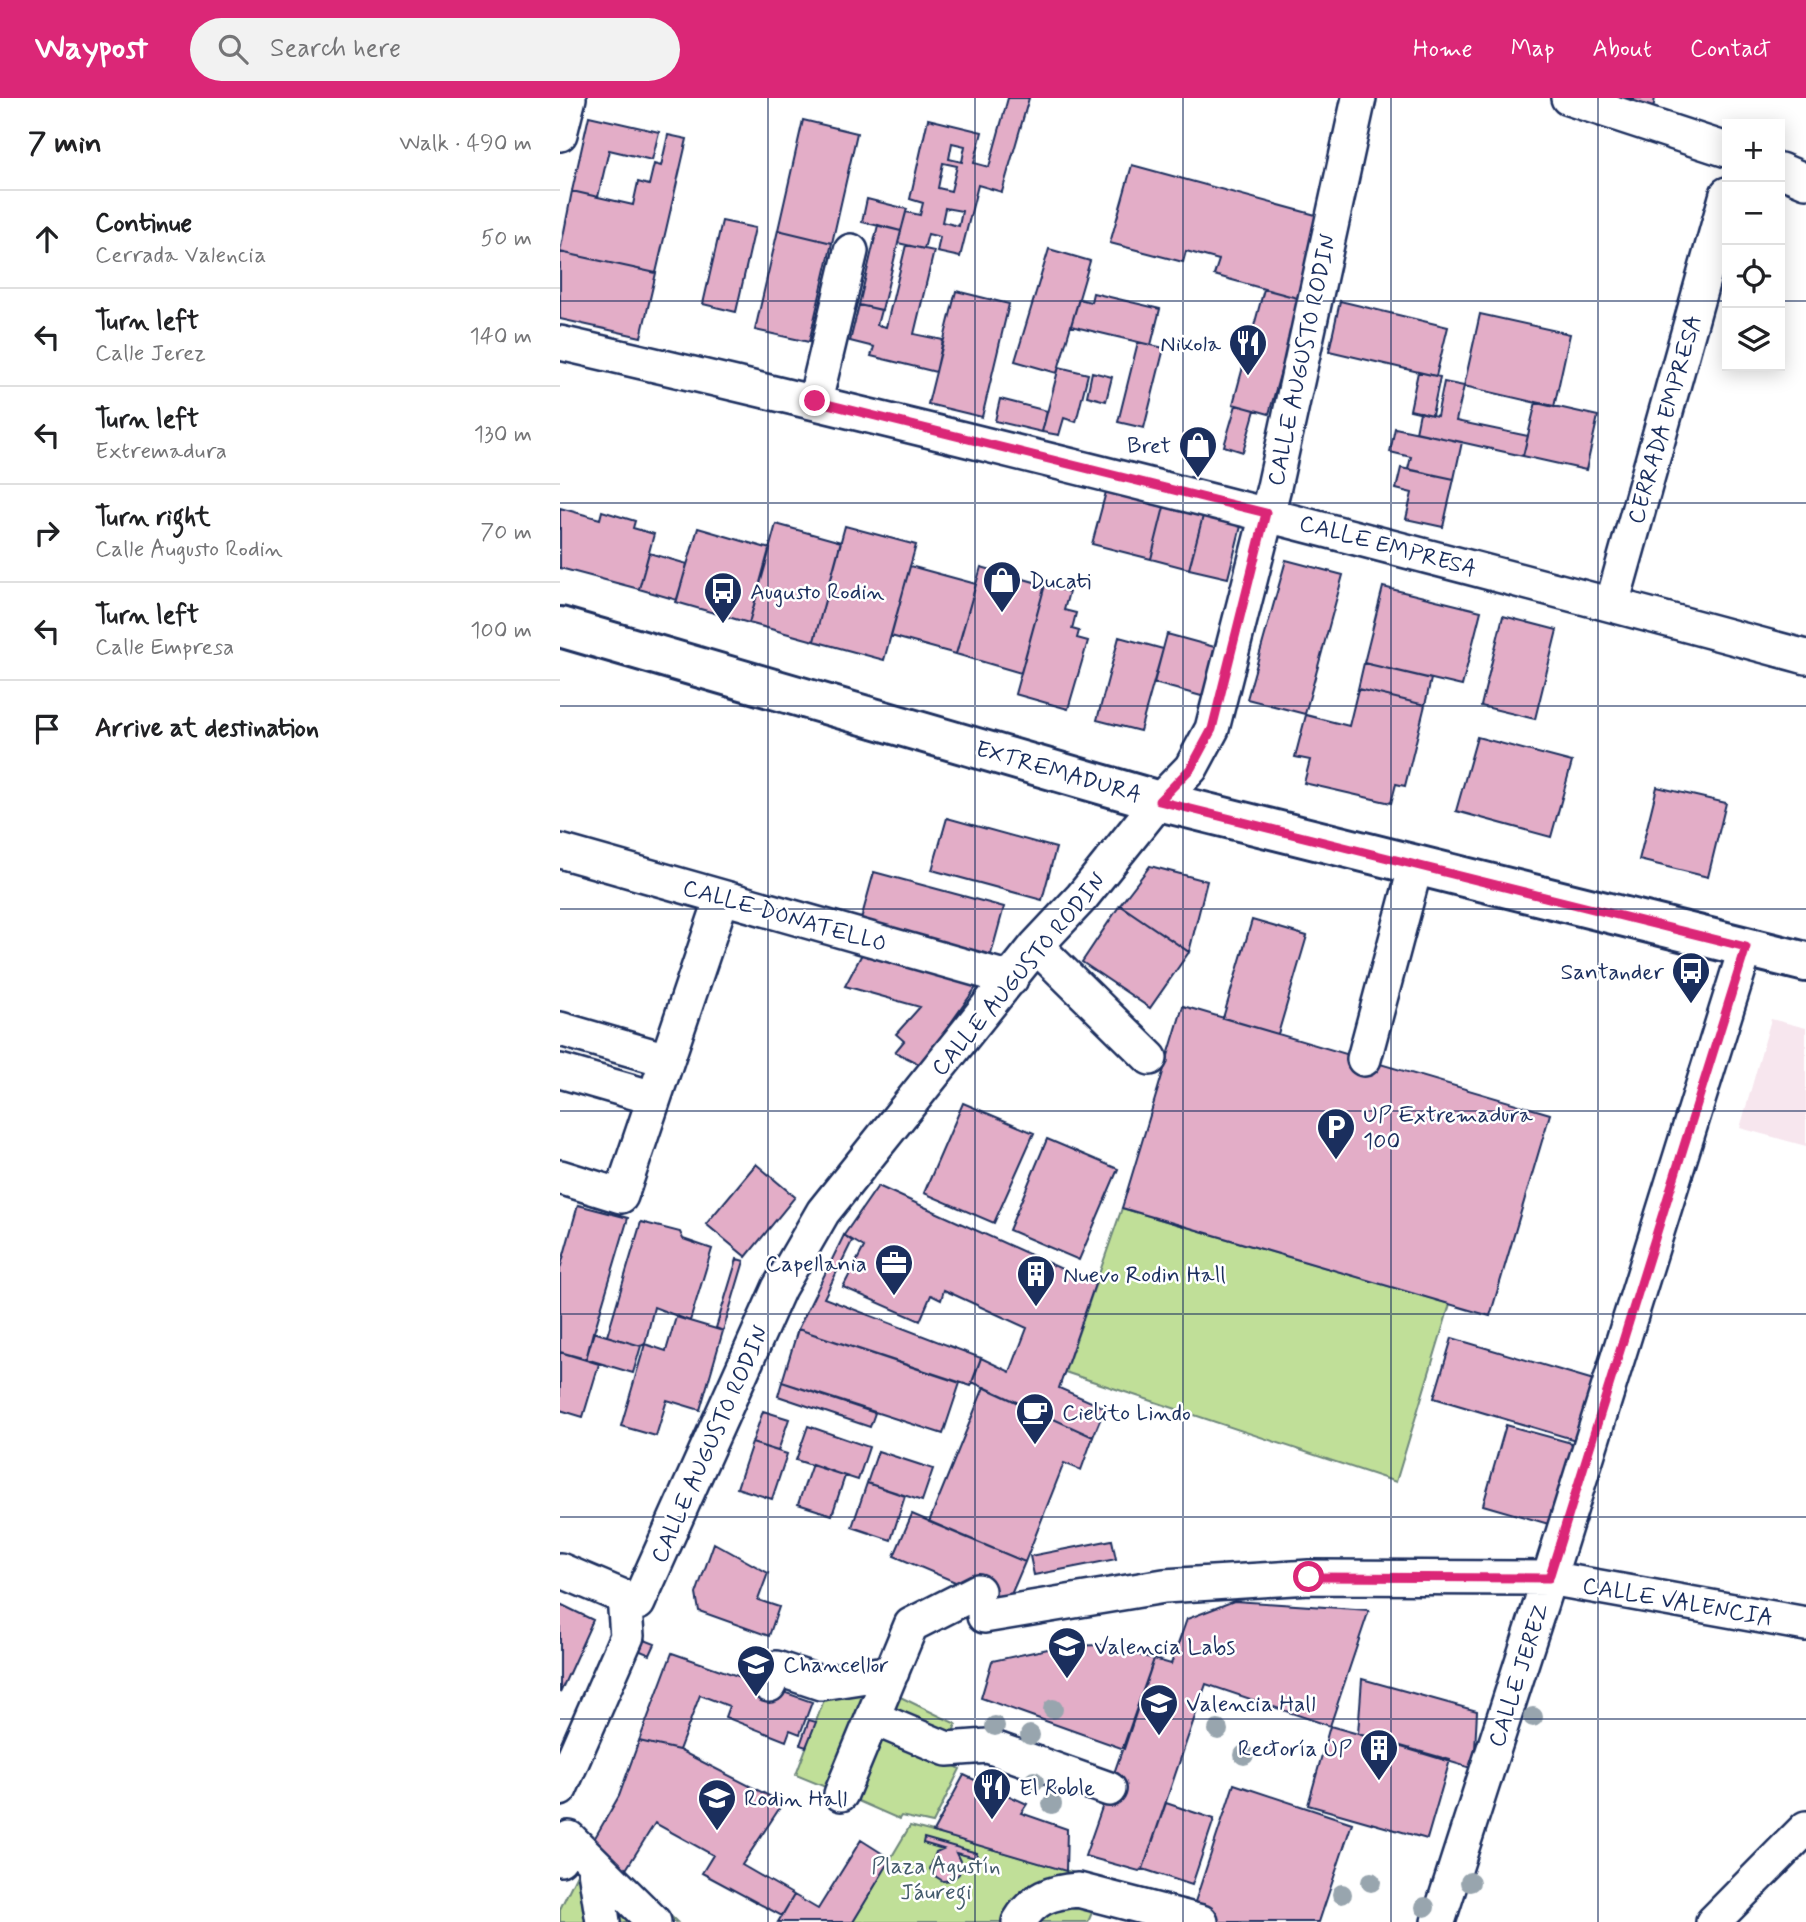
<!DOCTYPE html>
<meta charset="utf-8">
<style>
:root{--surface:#fff;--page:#f2f2f2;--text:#202124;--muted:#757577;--line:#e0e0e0;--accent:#db2777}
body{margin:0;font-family:Mynerve,sans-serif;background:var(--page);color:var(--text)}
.controls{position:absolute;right:21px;top:21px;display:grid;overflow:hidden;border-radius:0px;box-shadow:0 4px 18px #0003}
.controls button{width:63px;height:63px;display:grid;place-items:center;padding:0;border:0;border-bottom:2px solid var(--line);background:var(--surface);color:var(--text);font:35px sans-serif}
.stop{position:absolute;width:21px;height:21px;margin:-16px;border:5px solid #db2777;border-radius:50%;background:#fff}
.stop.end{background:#db2777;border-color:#fff;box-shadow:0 2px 7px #0008}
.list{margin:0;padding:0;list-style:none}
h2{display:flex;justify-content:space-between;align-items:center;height:91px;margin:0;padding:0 28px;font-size:30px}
h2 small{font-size:23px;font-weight:400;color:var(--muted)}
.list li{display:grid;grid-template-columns:46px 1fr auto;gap:21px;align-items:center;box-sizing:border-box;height:98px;padding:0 28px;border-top:2px solid var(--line)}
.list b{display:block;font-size:26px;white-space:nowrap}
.list p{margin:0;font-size:23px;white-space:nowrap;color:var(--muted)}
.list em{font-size:23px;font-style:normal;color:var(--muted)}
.icon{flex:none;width:38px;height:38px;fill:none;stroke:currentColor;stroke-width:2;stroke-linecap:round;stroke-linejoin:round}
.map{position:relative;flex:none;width:1246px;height:1824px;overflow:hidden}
header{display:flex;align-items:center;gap:42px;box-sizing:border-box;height:98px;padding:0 35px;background:var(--accent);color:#fff}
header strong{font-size:33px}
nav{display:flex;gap:38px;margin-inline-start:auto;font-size:24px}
.search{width:490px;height:63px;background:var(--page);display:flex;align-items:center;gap:18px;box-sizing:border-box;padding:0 24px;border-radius:38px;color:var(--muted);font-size:26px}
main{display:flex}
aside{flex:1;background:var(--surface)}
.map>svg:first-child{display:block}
</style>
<header>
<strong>Waypost</strong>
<div class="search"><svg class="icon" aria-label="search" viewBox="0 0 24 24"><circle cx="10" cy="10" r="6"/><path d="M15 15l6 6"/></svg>Search here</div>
<nav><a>Home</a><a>Map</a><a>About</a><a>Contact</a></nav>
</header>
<main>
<aside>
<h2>7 min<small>Walk · 490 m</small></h2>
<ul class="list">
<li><svg class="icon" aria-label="ahead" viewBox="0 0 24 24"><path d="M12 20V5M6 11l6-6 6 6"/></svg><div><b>Continue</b><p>Cerrada Valencia</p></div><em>50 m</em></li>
<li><svg class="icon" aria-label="left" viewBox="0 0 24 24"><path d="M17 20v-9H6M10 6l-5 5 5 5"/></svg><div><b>Turn left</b><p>Calle Jerez</p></div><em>140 m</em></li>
<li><svg class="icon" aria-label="left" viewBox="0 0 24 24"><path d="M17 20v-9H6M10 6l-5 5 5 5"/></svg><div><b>Turn left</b><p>Extremadura</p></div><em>130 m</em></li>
<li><svg class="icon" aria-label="right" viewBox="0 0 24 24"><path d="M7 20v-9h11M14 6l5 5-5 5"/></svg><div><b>Turn right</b><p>Calle Augusto Rodin</p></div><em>70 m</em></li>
<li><svg class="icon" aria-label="left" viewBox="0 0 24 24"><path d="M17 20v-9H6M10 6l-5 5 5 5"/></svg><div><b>Turn left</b><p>Calle Empresa</p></div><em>100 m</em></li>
<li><svg class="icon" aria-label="arrive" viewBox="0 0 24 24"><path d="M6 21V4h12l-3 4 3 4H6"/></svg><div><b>Arrive at destination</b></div></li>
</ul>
</aside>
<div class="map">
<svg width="1246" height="1824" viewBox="0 0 1246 1824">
<rect width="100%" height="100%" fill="#fff"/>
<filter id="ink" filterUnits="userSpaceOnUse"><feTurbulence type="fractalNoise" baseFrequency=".0143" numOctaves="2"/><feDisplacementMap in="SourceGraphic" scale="14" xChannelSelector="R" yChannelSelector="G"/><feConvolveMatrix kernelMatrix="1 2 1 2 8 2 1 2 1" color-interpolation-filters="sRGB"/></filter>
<g filter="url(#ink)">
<path fill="#f7e6ee" d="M1211 921 1246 930V1048L1180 1030Z"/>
<path fill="#c0df98" stroke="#6e877b" stroke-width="2" d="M562 1110 890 1206 836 1384 505 1274Z
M324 1592 280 1695 236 1677 264 1602Z
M326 1592 396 1626 387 1650 314 1619Z
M313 1621 400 1671 373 1725 341 1718 339 1721 282 1696Z
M350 1728 373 1734 545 1784 528 1824H293Z
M33 1743 117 1824H0V1811Z"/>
<path fill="#e3adc7" stroke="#1b2f5e" stroke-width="2" fill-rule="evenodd" d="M448 0H469L442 94 418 87 400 159 377 154 380 139 368 136 364 151 338 145 346 114 360 117 363 105 350 101 368 21 422 34 414 65 429 69ZM392 45 405 48 402 64 389 61ZM383 65 397 68 391 93 378 90ZM385 110 402 113 399 128 382 124Z
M1060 0H1095L1093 11Z
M29 18 99 34 92 62 49 52 38 99 12 93Z
M243 22 297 35 272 145 218 132Z
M108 37 127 41 96 175 0 154 12 93 73 107 78 84 89 87 94 66 101 68Z
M572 67 763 119 741 201 654 177 659 162 626 153 623 164 550 145Z
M307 101 347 111 341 133 302 124Z
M162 123 195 130 176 214 143 206Z
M318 127 341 133 322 212 299 207Z
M218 132 272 145 249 244 195 232Z
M346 147 374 153 354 236 383 242 376 274 311 258 314 249 290 243 299 207 321 212 317 227 326 229Z
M489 151 530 163 497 275 455 263Z
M0 154 96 175 81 239 0 221Z
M704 191 741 201 709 316 673 306Z
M396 193 449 206 422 319 368 306Z
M533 195 600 211 591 247 511 228 519 201 531 204Z
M780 203 888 229 876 278 769 253Z
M920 216 1010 236 994 309 904 288Z
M578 244 604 250 584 330 558 324Z
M499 269 528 276 516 324 504 320 499 337 482 334Z
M532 274 552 279 546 303 527 298Z
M858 274 880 279 872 317 850 312Z
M884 284 904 288 896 323 968 338 963 358 856 334 860 314 877 318Z
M440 301 487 313 482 334 435 323Z
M976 304 1038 318 1026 372 963 358Z
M676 307 695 312 683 354 664 348Z
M835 330 902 344 894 381 848 371 851 359 830 354Z
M841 370 894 381 883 429 846 421 852 395 836 391Z
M546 394 604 409 591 461 532 446Z
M604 409 643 418 629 471 591 461Z
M0 410 40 421 42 413 75 423 73 430 94 436 79 491 0 470Z
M643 418 681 428 668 480 629 471Z
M216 426 281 444 254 543 189 525Z
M285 428 356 447 324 562 254 543Z
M138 430 210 451 189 525 116 504Z
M89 455 127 466 117 502 79 491Z
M726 462 783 477 745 616 687 601Z
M350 468 416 486 396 556 331 538Z
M421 469 485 487 461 575 396 556Z
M485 487 509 494 504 512 516 515 512 531 519 533 517 540 528 543 508 611 455 596Z
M823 489 921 513 902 588 804 565Z
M943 518 997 532 975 621 921 608Z
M607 536 658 550 645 599 594 585Z
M559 539 603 551 580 633 537 622Z
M804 565 871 581 865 607 798 591Z
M798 591 865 607 845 688 836 686 831 705 744 685 750 662 735 659 746 617 789 628Z
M917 639 1012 664 991 739 896 713Z
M1097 689 1166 705 1148 779 1079 762Z
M387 720 496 750 482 802 372 772Z
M590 768 647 783 629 854 560 807Z
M314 774 444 809 430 860 300 825Z
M560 807 629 854 590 910 522 864Z
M692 822 747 838 718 936 663 920Z
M302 856 417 888 361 967 335 954 344 943 336 936 360 909 285 888Z
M623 908 990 1016 930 1218 562 1110Z
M403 1005 474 1035 434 1125 364 1095Z
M487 1041 558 1071 519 1162 449 1132Z
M196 1066 235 1099 186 1159 146 1126Z
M318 1088 535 1186 499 1290 545 1310 533 1339 412 1284 421 1260 450 1274 467 1230 384 1192 381 1202 371 1197 360 1223 283 1189 304 1149 284 1137Z
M18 1107 68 1120 26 1261 0 1254V1171Z
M81 1124 120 1134 123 1141 152 1151 130 1223 94 1209 85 1246 81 1248 47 1238Z
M284 1137 292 1143 264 1200 421 1260 411 1288 238 1231Z
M177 1161 184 1163 163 1233 156 1230Z
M116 1219 163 1233 140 1312 107 1302 96 1338 61 1328 85 1246 106 1253Z
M238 1231 400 1285 383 1336 222 1284Z
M33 1234 81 1248 73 1275 26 1261Z
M892 1240 1037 1283 1019 1343 874 1300Z
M0 1254 39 1266 23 1319 0 1312Z
M222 1284 315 1315 310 1329 218 1298Z
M424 1289 533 1339 521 1372 504 1365 465 1464 369 1424Z
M203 1313 229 1321 218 1353 192 1345Z
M946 1327 1015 1346 992 1427 923 1407Z
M248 1328 309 1349 298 1382 236 1362Z
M192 1345 227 1356 212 1401 177 1390Z
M318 1353 373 1371 362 1403 307 1385Z
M252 1366 285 1378 272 1417 238 1406Z
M307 1385 345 1398 331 1442 292 1429Z
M352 1416 465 1464 447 1506 334 1458Z
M552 1442 556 1461 474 1477 470 1458Z
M154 1445 208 1475 198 1502 219 1509 209 1538 139 1513 136 1496Z
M674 1503 809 1512 770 1628 646 1586 583 1771 579 1773 525 1758 594 1561 611 1566 627 1521Z
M0 1506 33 1522 0 1595Z
M82 1541 95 1546 90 1557 78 1552Z
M543 1547 594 1561 564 1651 421 1600 432 1563 502 1548Z
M112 1555 252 1604 240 1636 230 1632 226 1643 165 1619 169 1608 140 1597 119 1652 79 1643Z
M802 1581 917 1613 914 1671 798 1636Z
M249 1622 256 1624 246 1649 240 1647Z
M770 1628 890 1662 867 1741 748 1707Z
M79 1643 119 1652 223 1705 182 1767 234 1797 222 1818 142 1775 153 1757 95 1725 65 1773 33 1743 59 1698Z
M404 1677 467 1706 461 1715 507 1731 506 1773 373 1734Z
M674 1686 792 1725 759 1824H647L630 1819Z
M606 1705 654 1721 632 1787 583 1771Z
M364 1740 417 1755 416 1760 396 1755 402 1767 399 1776 392 1782 383 1783 375 1778 370 1771 376 1754 383 1751 363 1745Z
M301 1742 331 1761 293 1824H218L234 1797 258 1811Z"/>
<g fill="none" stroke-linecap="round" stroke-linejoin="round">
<defs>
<path id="minor" d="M1008 0 1167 52
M0 36 9 0
M1220 72 1246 83
M0 245C418 341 832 447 1246 559
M255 303 291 153
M1052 506 1167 96
M0 753 451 881
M476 848 590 960
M0 931 107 962
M804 961 856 767
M0 973 94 1000
M0 1079 61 1098 162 800
M0 1472 78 1505 219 1190 263 1114 476 848 522 799 599 703 631 670 652 631 714 389 799 0
M424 1518 604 1488 749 1479 989 1480 1246 1526
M209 1587 216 1570 261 1585 332 1574
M313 1620 387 1651 428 1648 549 1691
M0 1691 67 1538 64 1499
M281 1696 351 1527 418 1493
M0 1761 9 1740 94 1824
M34 1766 43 1824
M459 1824C473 1800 491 1794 518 1792L641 1824
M878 1824 989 1480 1186 849
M1153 1824 1246 1730"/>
<path id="major" d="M0 529 599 703 1246 864"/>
</defs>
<use href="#minor" stroke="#1b2f5e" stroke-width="38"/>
<use href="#major" stroke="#1b2f5e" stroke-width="44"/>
<use href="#minor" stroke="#fff" stroke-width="33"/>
<use href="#major" stroke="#fff" stroke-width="38"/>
</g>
<g fill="#98a5ae">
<circle cx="493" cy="1611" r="10"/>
<circle cx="973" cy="1619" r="10"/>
<circle cx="435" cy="1628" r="10"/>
<circle cx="658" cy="1632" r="10"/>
<circle cx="470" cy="1637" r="10"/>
<circle cx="684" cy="1657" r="10"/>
<circle cx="474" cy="1683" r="10"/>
<circle cx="492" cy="1706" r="10"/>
<circle cx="811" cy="1784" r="10"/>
<circle cx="910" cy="1784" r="10"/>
<circle cx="782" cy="1796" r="10"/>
<circle cx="865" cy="1809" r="10"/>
</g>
</g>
<g fill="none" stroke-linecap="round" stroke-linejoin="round" filter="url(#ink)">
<path stroke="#db2777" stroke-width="9" d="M255 303 706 415 652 631 631 670 599 703 1186 849 989 1480 749 1479"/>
</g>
<path fill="none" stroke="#1b2f5e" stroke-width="2" stroke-opacity="0.55" d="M208 0V1824M415 0V1824M623 0V1824M831 0V1824M1038 0V1824M0 203H1167M1220 203H1246M0 405H1246M0 608H1246M0 811H1246M0 1013H1246M0 1216H1246M0 1419H1246M0 1621H1246"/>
<defs>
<symbol id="restaurant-pin" viewBox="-11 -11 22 30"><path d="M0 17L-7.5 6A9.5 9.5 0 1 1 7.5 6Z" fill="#1b2f5e" stroke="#fff"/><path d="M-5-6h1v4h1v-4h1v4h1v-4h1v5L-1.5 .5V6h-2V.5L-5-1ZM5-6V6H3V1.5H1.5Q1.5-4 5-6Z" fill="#fff"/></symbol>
<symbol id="shop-pin" viewBox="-11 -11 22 30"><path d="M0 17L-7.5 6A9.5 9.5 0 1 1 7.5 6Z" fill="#1b2f5e" stroke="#fff"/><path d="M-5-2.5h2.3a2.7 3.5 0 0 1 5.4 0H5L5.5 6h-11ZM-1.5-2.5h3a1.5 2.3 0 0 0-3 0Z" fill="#fff"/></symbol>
<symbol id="bus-pin" viewBox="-11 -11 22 30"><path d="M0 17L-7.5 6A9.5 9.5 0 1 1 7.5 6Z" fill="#1b2f5e" stroke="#fff"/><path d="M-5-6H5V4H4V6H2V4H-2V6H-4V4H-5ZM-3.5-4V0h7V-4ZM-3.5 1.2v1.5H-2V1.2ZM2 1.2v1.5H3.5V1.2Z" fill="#fff"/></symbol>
<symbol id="parking-pin" viewBox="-11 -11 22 30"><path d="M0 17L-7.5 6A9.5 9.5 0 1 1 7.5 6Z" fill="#1b2f5e" stroke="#fff"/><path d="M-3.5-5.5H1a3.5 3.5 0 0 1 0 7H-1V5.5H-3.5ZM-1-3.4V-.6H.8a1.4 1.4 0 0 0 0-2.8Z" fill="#fff"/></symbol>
<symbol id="office-pin" viewBox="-11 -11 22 30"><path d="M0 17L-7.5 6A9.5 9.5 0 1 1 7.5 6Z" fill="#1b2f5e" stroke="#fff"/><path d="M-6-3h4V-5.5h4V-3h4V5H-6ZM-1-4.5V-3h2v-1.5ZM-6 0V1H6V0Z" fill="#fff"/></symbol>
<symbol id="building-pin" viewBox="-11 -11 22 30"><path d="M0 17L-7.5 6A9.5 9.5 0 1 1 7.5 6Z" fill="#1b2f5e" stroke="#fff"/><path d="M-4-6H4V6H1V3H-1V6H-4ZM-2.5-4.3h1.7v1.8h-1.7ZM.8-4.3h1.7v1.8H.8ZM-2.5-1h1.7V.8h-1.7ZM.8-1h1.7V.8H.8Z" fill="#fff"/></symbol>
<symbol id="cafe-pin" viewBox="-11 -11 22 30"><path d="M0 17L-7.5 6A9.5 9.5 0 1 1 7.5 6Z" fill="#1b2f5e" stroke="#fff"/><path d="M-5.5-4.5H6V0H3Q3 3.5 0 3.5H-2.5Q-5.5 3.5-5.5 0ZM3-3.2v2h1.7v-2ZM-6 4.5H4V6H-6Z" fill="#fff"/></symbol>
<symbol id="university-pin" viewBox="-11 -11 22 30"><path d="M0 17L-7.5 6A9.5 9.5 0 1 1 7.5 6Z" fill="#1b2f5e" stroke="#fff"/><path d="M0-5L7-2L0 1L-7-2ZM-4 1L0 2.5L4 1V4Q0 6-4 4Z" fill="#fff"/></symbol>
</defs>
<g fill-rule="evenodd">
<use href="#restaurant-pin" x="666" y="223" width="44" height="60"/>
<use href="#shop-pin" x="616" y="325" width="44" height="60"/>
<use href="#shop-pin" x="420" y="460" width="44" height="60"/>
<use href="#bus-pin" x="141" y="471" width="44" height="60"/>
<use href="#bus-pin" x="1109" y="851" width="44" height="60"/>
<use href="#parking-pin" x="754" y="1007" width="44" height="60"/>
<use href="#office-pin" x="312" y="1143" width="44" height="60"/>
<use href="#building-pin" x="454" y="1154" width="44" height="60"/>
<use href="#cafe-pin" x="453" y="1292" width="44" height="60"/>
<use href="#university-pin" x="485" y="1526" width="44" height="60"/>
<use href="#university-pin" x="174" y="1544" width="44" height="60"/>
<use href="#university-pin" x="577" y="1583" width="44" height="60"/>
<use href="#building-pin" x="797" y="1628" width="44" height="60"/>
<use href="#restaurant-pin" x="410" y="1667" width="44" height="60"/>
<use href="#university-pin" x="135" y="1678" width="44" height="60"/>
</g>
<g text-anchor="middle" stroke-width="5" stroke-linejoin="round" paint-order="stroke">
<g font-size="23" fill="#1b2f5e" stroke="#fff" text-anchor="start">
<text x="661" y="253" text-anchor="end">Nikola</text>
<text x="611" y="355" text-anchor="end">Bret</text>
<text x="469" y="490">Ducati</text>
<text x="190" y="501">Augusto Rodin</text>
<text x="1104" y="881" text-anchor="end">Santander</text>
<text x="803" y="1024">UP Extremadura<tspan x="803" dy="26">100</tspan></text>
<text x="307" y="1173" text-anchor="end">Capellania</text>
<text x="503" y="1184">Nuevo Rodin Hall</text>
<text x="502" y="1322">Cielito Lindo</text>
<text x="534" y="1556">Valencia Labs</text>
<text x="223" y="1574">Chancellor</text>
<text x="626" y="1613">Valencia Hall</text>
<text x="792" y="1658" text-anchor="end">Rectoría UP</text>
<text x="459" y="1697">El Roble</text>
<text x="184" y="1708">Rodin Hall</text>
</g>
<g font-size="23" fill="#1b2f5e" stroke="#fff">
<text transform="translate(741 262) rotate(-78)" y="8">CALLE AUGUSTO RODIN</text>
<text transform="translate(1104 321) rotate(-74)" y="8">CERRADA EMPRESA</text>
<text transform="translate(828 447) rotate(15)" y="8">CALLE EMPRESA</text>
<text transform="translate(499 673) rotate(16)" y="8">EXTREMADURA</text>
<text transform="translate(225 817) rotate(16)" y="8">CALLE DONATELLO</text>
<text transform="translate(458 876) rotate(-50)" y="8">CALLE AUGUSTO RODIN</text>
<text transform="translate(149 1346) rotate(-66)" y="8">CALLE AUGUSTO RODIN</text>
<text transform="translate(1118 1503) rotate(10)" y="8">CALLE VALENCIA</text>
<text transform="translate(958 1577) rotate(-72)" y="8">CALLE JEREZ</text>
</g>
<g font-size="23" fill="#445b6c" stroke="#fff">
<text x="376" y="1775">Plaza Agustín<tspan x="376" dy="26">Jáuregi</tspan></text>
</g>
</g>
</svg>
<div class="controls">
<button>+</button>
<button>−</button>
<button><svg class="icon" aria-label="locate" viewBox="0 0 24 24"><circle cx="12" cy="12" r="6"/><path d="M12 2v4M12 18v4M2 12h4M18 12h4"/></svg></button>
<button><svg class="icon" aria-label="layers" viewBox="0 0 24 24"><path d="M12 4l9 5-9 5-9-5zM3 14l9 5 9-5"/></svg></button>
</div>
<div class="stop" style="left:749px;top:1479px"></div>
<div class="stop end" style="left:255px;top:303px"></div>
</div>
</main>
